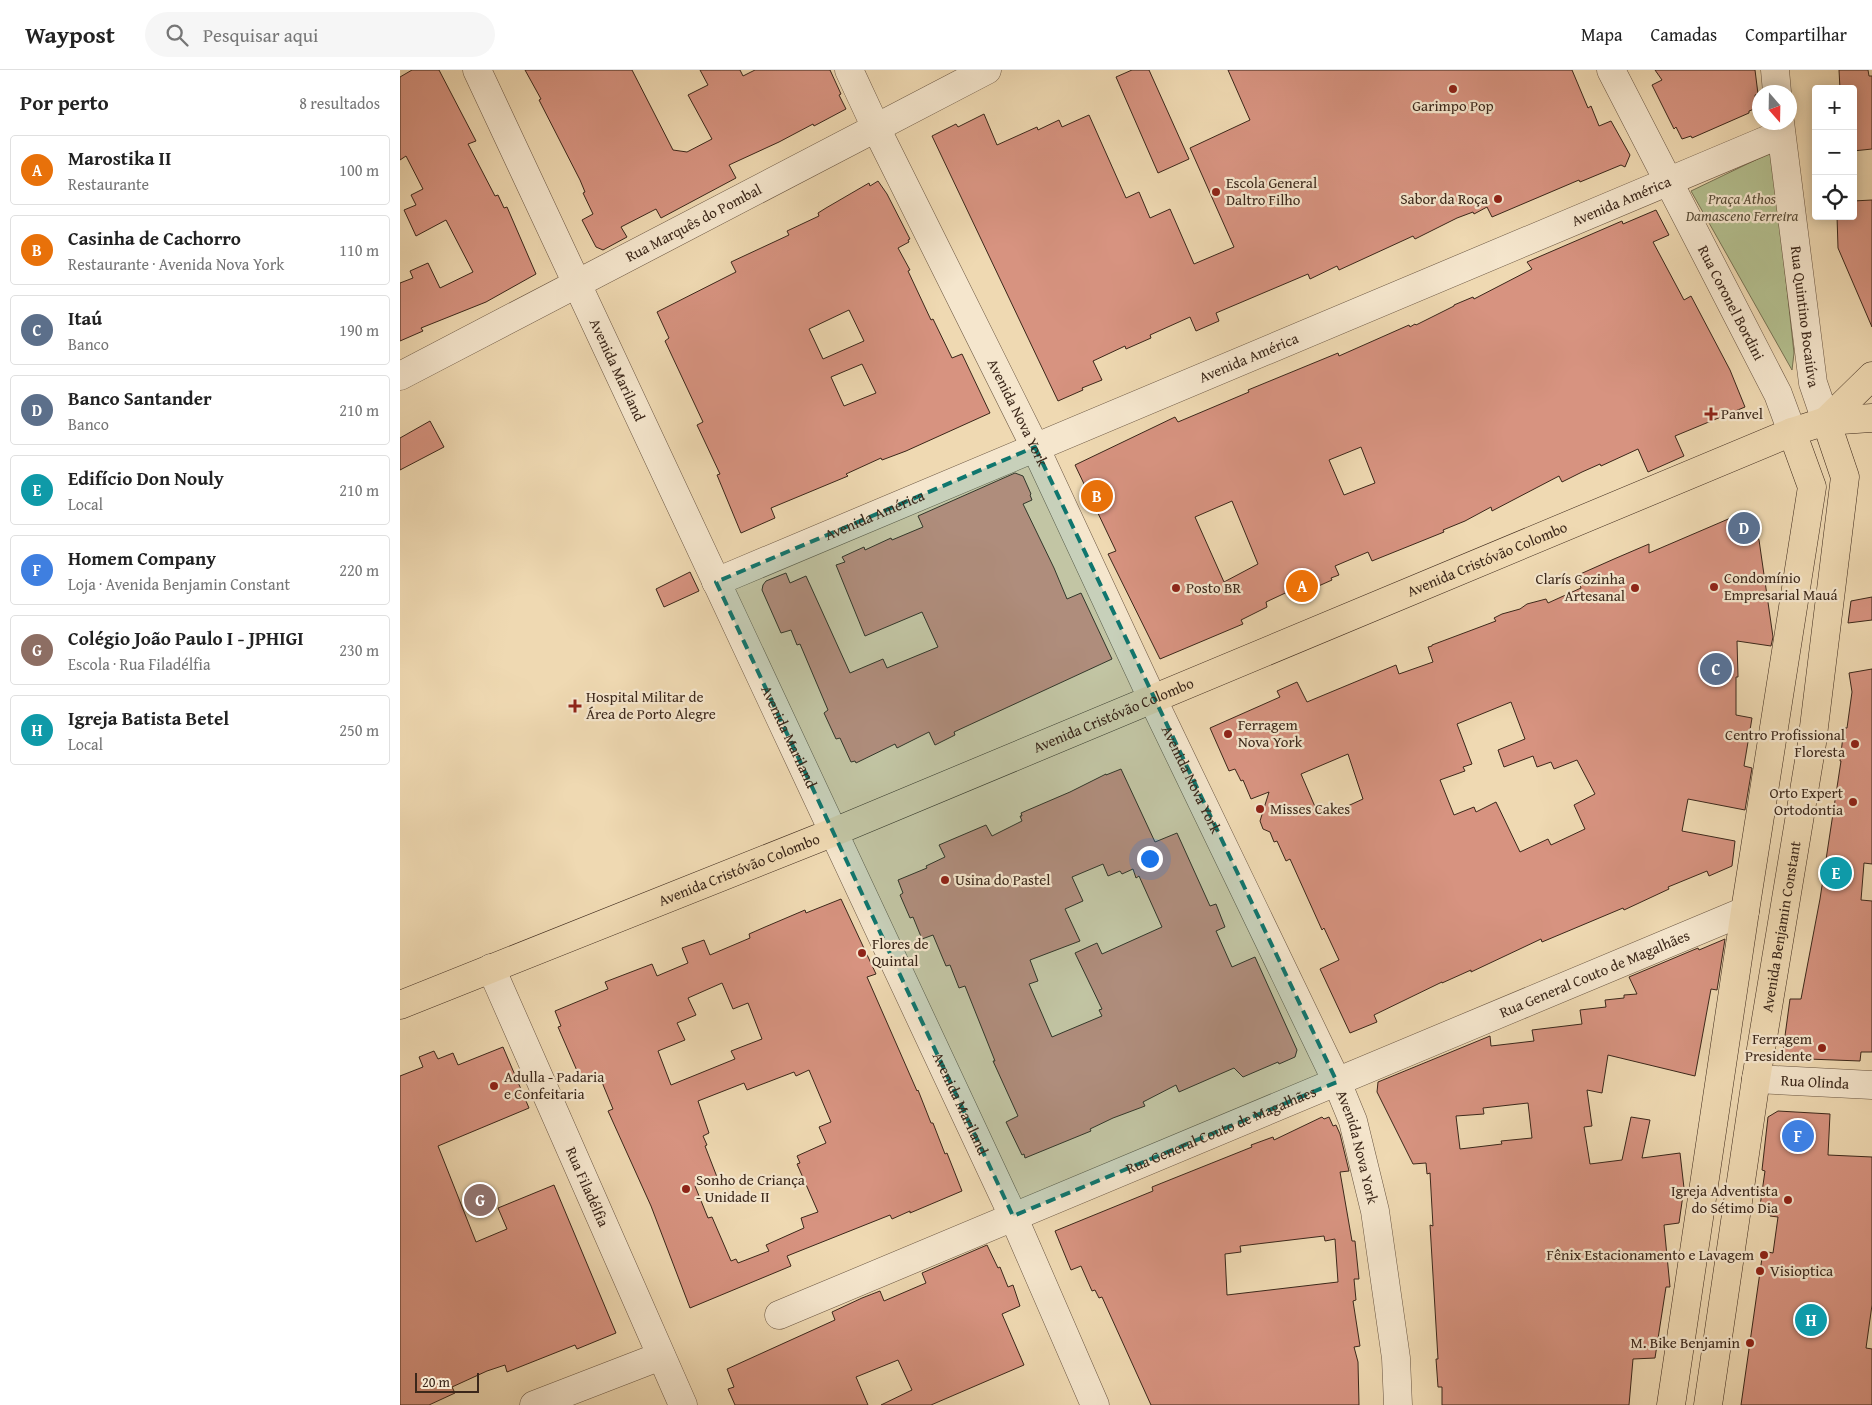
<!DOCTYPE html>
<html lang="pt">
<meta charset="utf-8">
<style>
:root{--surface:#fff;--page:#f6f6f6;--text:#222;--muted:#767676;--line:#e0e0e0;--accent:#8f2418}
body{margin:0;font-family:"Gentium Book Plus",serif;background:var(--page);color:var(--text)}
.controls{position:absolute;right:15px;top:15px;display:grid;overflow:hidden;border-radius:5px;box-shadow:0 2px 12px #0003}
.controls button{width:45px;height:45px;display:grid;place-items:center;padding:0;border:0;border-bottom:1px solid var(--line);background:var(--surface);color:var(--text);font:25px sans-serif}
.compass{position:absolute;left:1352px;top:15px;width:45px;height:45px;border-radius:50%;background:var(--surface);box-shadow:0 2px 12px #0003;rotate:160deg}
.scale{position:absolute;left:15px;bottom:12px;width:64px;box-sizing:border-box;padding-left:5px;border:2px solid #3b271a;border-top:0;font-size:14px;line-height:18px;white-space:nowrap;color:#3b271a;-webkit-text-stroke:4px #f5e6cd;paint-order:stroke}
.you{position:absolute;left:749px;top:788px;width:18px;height:18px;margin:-12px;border:4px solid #fff;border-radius:50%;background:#1a73e8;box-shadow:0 0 0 8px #1a73e833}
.badge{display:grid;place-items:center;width:32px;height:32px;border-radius:50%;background:var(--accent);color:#fff;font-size:16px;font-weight:700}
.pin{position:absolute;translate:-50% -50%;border:2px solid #fff;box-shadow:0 1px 5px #0006}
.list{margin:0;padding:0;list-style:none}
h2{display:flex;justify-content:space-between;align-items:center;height:65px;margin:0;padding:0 20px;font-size:21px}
h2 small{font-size:16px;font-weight:400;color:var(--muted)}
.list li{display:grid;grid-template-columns:32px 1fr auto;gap:15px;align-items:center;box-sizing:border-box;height:70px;margin:0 10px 10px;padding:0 10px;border:1px solid var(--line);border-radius:5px}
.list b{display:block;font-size:19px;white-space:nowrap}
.list p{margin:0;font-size:16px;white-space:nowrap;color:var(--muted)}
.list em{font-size:16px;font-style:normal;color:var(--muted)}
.icon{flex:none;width:28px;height:28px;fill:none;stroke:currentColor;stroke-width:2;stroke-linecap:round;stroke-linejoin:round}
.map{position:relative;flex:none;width:1472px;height:1335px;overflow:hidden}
header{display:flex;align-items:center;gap:30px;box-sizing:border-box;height:70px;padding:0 25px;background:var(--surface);border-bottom:1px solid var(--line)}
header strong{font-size:24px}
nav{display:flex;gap:28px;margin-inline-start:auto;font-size:18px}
.search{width:350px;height:45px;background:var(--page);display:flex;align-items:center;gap:12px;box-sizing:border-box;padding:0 18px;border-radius:28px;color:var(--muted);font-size:19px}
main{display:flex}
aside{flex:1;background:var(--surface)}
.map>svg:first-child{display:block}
</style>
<header>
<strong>Waypost</strong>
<div class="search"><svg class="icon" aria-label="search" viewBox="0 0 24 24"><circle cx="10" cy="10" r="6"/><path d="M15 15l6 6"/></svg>Pesquisar aqui</div>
<nav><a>Mapa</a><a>Camadas</a><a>Compartilhar</a></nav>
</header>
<main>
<aside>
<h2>Por perto<small>8 resultados</small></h2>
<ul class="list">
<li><span class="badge" style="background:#e8710a">A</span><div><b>Marostika II</b><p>Restaurante</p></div><em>100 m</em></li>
<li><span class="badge" style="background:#e8710a">B</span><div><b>Casinha de Cachorro</b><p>Restaurante · Avenida Nova York</p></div><em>110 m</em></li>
<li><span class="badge" style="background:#5c6f8a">C</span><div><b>Itaú</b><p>Banco</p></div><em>190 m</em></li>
<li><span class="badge" style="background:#5c6f8a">D</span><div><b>Banco Santander</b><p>Banco</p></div><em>210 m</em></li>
<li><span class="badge" style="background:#0f9aa8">E</span><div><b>Edifício Don Nouly</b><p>Local</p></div><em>210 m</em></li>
<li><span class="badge" style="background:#3f7fe0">F</span><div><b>Homem Company</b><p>Loja · Avenida Benjamin Constant</p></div><em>220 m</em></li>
<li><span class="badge" style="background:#8d6e63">G</span><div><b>Colégio João Paulo I - JPHIGI</b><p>Escola · Rua Filadélfia</p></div><em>230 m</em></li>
<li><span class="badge" style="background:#0f9aa8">H</span><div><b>Igreja Batista Betel</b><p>Local</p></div><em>250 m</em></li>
</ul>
</aside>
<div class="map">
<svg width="1472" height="1335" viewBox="0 0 1472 1335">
<rect width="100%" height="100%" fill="#efd9b2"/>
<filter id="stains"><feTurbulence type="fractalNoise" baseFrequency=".004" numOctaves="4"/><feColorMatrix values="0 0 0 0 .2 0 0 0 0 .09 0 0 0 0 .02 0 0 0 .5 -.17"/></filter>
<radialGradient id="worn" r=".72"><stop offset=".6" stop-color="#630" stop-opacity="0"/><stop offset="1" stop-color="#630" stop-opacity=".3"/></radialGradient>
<path fill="#b4c090" stroke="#787455" d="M1372 82 1394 283 1392 300 1291 121Z"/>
<path fill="#d79380" stroke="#3b271a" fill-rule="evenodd" d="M12 0H39L76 71 68 74 95 126 98 125 104 138 107 137 136 204 86 232 21 258 23 261 0 271V213L13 208 10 201 28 193 40 218 73 202 46 150 16 166 4 140 16 135 11 125 23 119 6 86 0 90V7Z
M125 0H232L273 80 287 82 312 69 288 25 308 15 300 0H340L343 6 355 0H430L441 24 439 25 446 39 414 56 413 54 379 72 329 95 336 108 261 148 256 139 221 157 227 167 203 180 196 177 182 150 193 144 183 123 185 122 180 110 139 30 141 29Z
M732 0H749L789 89 758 103 716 7Z
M828 0H1172L1188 38 1191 36 1199 56 1211 51 1230 85 1225 97 1221 95 1180 112 1179 110 1092 147 1087 137 1074 144 1073 142 1057 148 1015 169 1013 166 939 200 937 196 910 209 908 204 816 243 819 251 796 261 790 247 750 265 751 268 726 279 725 276 693 291 702 310 682 318 683 320 658 331 532 66 556 54 558 57 584 44 597 75 637 57 638 60 659 50 662 57 689 45 726 128 739 122 750 148 770 139 794 194 834 177 790 78 850 50Z
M1255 0H1355L1358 24 1355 25 1357 38 1349 41V43L1292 68 1291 66 1282 69 1276 57 1274 59 1252 15 1262 10Z
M1439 0H1468L1469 6H1472V79L1453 81V19H1440Z
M478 111 487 124 510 169 508 170 509 172 498 178 510 200 508 201 531 250 533 249 552 288 562 284 590 343 506 381 482 390 481 388 446 404 448 406 371 438 375 448 341 463 317 405 320 404 297 355 303 352 265 271 269 268 257 242 336 202 331 192 389 165 387 161 419 146 418 143 426 138 469 113 470 116ZM449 240 464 271 423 289 409 259ZM462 294 476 323 444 336 431 307Z
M1472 130V257L1438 178 1437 146H1453V131Z
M1256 140 1269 165 1253 172 1284 230 1291 226 1330 300 1345 337 1275 366 1284 386 1248 402 1238 379 1201 396 1200 394 1182 402 1162 412 1159 406 1092 441 1091 437 1065 451 1043 460 1044 462 972 491 968 482 935 496 939 505 931 508 932 510 914 518 911 511 866 532 867 537 841 550 843 554 760 589 708 484 716 481 675 395 775 347 778 352 849 322 848 320 938 283 939 286 1009 255 1010 257 1015 254 1016 255 1054 236V235L1073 227 1074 229 1132 199 1127 192 1222 151 1223 154ZM961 377 975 413 944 425 929 390ZM832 431 858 494 824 512 795 447Z
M30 351 44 377 0 400V368Z
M615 403 623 406 631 424 630 425 632 430 623 434 654 498 667 529 681 523 712 589 554 662 555 665 535 675 529 662 497 678 495 674 456 693 455 691 451 692 440 668 436 669 424 643 428 640 400 574 397 575 391 560 381 563 362 520 363 515 366 511 386 503 390 513 406 506 450 603 483 589 487 598 538 577 522 542 465 566 436 495 445 492 442 487 464 477 465 480 491 468 492 470 523 457 518 446Z
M1347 441 1359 470 1373 567 1371 576 1337 571 1338 607H1336V645L1352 648 1344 696 1352 698 1345 740 1288 729 1282 761 1335 771 1332 796 1309 806 1307 801 1268 817 1269 819 1224 840 1223 838 1142 872 1141 869 1071 902V900L1042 913V912L974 945 977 952 950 963 920 899 939 890 924 858 922 860 890 789 886 791 877 771 874 772 870 762 863 759 860 751 869 722 851 729 843 710 841 711 835 699 829 701 810 658 880 627 877 621 897 612 907 632 996 595 999 604 1033 592 1028 577 1032 576V575L1096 551 1094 548 1102 544 1120 539 1127 534 1146 529 1148 533 1181 518 1180 515 1182 514 1178 505 1214 489 1249 474V483ZM1111 632 1125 669 1098 680 1104 697 1133 686 1137 697 1151 692 1154 699 1177 690 1195 724 1174 735 1185 759 1151 775 1148 769 1120 782 1096 732 1076 742 1074 737 1054 745 1040 710 1065 701 1063 697 1072 694 1057 654ZM948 684 963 729 928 745 924 736 916 739 901 704Z
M290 502 299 521 264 537 256 519Z
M1472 527V550L1448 553 1451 531Z
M1472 599V794L1464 793 1461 830 1472 831V982H1461L1460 991 1382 988 1390 929H1401L1420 829 1441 691H1440L1444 658H1447L1452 622 1449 603Z
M721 699 755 772 777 763 810 836 816 834 825 857 816 861 832 897 855 887 897 980 895 987 879 994 878 992 843 1007 834 998 779 1022 776 1015 743 1032 745 1036 713 1048 690 1059 691 1061 625 1088 624 1084 622 1085 606 1052 618 1046 593 991H595L565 916 559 918 550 895 546 896 533 865 522 869 513 847 510 848 500 825 503 823 498 810 527 798 526 796 545 787 539 775 586 755 592 766 622 751 620 746H622L621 743 670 722 706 704V705ZM703 794 708 806 720 801 722 804 733 799 736 808 739 806 762 857 702 884 697 873 675 883 702 939 699 940 702 946 652 967 629 914 638 911 630 890 680 871 665 839 683 831 672 807Z
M441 829 476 904 467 907 517 1021 518 1020 531 1053H533L545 1084 547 1083 562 1121 510 1143V1141L492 1149 490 1145 387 1186 391 1196 290 1238 251 1136 208 1041 213 1039 199 1005 185 1011 184 1009 181 1010 158 957 161 956 155 941 208 919 205 912 252 894 257 906 288 893 282 878 304 870 310 885 350 868 349 864 365 857 405 840 406 843ZM322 913 333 939 348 933 362 969 331 981 335 989 271 1015 258 981 285 970 277 953 296 945 288 928ZM409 1000 431 1052 419 1057 426 1073 397 1086 400 1093 397 1094 418 1142 401 1148 404 1158 366 1175 369 1181 338 1193 336 1189 331 1191 312 1147 308 1148 295 1116 317 1107 305 1076 307 1075 303 1066 309 1063 298 1031 344 1013 347 1020 394 1002 396 1006Z
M1325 869 1317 920 1311 919 1295 1006 1208 985 1202 1023 1187 1020 1192 1056 1184 1057 1190 1094 1222 1090 1231 1047 1250 1050 1242 1088 1280 1083 1284 1118 1279 1153 1264 1155 1270 1217H1266L1255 1288 1233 1289 1229 1335H1042V1317H1038L1036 1289H1038L1030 1155 1033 1156 1030 1103 1027 1104 1026 1093 1013 1094 977 1022 978 1012 1090 966 1091 976 1134 971 1132 960 1182 954 1180 940 1206 937 1205 930 1224 928V925L1237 924 1229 907 1298 878 1299 880ZM1128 1033 1132 1068 1101 1071 1102 1074 1060 1079 1056 1046 1084 1044 1083 1038Z
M103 977 129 1038 38 1076 76 1172 107 1159 98 1138 154 1115 216 1263 177 1279 175 1275 107 1302 105 1295 87 1301 52 1317 55 1323 29 1335H0V1006L23 997 19 987 34 981 38 989 53 983 58 995Z
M1378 1041 1430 1044 1428 1085 1472 1087V1235L1466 1278 1472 1279V1335H1341L1363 1181 1373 1183 1378 1147 1370 1146 1371 1138 1360 1136 1365 1101 1362 1100 1368 1047Z
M922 1047 924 1049 929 1047 933 1056 936 1055 940 1064 949 1101 940 1102 952 1171H955L959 1209H954L956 1230 953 1231 960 1276 954 1277 958 1292 959 1335H751L702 1227 699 1228 695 1220 692 1221 681 1196 671 1200 655 1161 753 1121 752 1117 852 1077 851 1075 873 1067 874 1070ZM924 1166 925 1171 935 1169 938 1212 827 1225 825 1184 841 1182 840 1176Z
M587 1175 598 1198 600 1197 608 1217 613 1215 620 1236 602 1244 624 1295 531 1335H481L512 1320 498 1290 456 1307 468 1335H335L328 1319 334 1317 327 1299 435 1250 432 1242 462 1228 480 1221 484 1231 526 1213 522 1203Z"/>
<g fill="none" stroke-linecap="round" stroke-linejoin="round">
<defs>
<g id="minor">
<path id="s1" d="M77 0 613 1146 695 1335"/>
<path id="s2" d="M449 0 476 58 635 377 752 628 937 1012 953 1051 975 1141 996 1288 998 1335"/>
<path id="s3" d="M1211 0 1378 324 1392 362"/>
<path d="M1375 0 1377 22"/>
<path id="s4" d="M1380 52 1413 313 1426 351"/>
<path id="s5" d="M0 306 587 0"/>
<path id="s6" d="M316 512 1381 64"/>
<path id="s7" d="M91 898 283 1335"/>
<path id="s8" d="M1356 1009 1472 1015"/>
<path id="s9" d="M379 1245 1345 841"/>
<path d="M134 1335 261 1286"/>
</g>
<g id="major">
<path d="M1426 351 1472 306"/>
<path id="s10" d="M0 935 434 762 1392 362 1426 351 1472 348"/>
<path d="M1271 1335 1345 841 1412 417 1392 362"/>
<path id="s11" d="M1308 1335 1356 1009 1412 673 1445 407 1426 351"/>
</g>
</defs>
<use href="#minor" stroke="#685440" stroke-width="29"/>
<use href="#major" stroke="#3b271a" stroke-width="29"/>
<use href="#minor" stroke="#f5e6cd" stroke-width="28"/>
<use href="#major" stroke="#efd9b2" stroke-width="28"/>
</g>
<path fill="#0f766e" fill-opacity="0.2" stroke="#0f766e" stroke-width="4" stroke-dasharray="10 6" stroke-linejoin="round" d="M635 377 937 1012 613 1146 316 512Z"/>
<g fill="#8f2418" stroke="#f5e6cd" stroke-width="2">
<circle cx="1053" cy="19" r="5"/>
<circle cx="816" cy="122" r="5"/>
<circle cx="1098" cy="129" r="5"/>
<path d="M1308.5 336.5h5v5h5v5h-5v5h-5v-5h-5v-5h5z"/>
<circle cx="1314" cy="517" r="5"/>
<circle cx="776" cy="518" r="5"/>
<circle cx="1235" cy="518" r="5"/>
<path d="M172.5 628.5h5v5h5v5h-5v5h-5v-5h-5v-5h5z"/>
<circle cx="828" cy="664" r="5"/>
<circle cx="1455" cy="674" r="5"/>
<circle cx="1453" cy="732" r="5"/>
<circle cx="860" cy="739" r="5"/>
<circle cx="545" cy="810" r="5"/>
<circle cx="462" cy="883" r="5"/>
<circle cx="1422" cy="978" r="5"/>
<circle cx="94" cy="1016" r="5"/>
<circle cx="286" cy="1119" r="5"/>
<circle cx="1388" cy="1130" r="5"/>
<circle cx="1364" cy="1185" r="5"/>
<circle cx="1360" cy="1201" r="5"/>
<circle cx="1350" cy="1273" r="5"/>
</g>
<g text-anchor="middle" stroke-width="4.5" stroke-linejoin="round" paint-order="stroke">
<g font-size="15" fill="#3b271a" stroke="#f5e6cd" text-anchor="start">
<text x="1053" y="41" text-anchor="middle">Garimpo Pop</text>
<text x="826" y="118">Escola General<tspan x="826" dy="17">Daltro Filho</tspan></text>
<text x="1088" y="134" text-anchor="end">Sabor da Roça</text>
<text x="1321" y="349">Panvel</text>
<text x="1324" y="513">Condomínio<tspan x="1324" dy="17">Empresarial Mauá</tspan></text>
<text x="1225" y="514" text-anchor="end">Clarís Cozinha<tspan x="1225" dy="17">Artesanal</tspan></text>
<text x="786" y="523">Posto BR</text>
<text x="186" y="632">Hospital Militar de<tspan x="186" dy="17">Área de Porto Alegre</tspan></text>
<text x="838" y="660">Ferragem<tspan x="838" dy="17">Nova York</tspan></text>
<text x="1445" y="670" text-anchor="end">Centro Profissional<tspan x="1445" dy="17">Floresta</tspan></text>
<text x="1443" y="728" text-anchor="end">Orto Expert<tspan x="1443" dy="17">Ortodontia</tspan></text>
<text x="870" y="744">Misses Cakes</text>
<text x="555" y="815">Usina do Pastel</text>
<text x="472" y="879">Flores de<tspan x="472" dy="17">Quintal</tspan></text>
<text x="1412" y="974" text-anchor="end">Ferragem<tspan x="1412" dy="17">Presidente</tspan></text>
<text x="104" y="1012">Adulla - Padaria<tspan x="104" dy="17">e Confeitaria</tspan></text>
<text x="296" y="1115">Sonho de Criança<tspan x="296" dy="17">- Unidade II</tspan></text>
<text x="1378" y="1126" text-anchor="end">Igreja Adventista<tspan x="1378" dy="17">do Sétimo Dia</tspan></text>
<text x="1354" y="1190" text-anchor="end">Fênix Estacionamento e Lavagem</text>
<text x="1370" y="1206">Visioptica</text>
<text x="1340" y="1278" text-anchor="end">M. Bike Benjamin</text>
</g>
<g font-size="15" font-style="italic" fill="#594d38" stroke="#f5e6cd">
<text x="1342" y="134">Praça Athos<tspan x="1342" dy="17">Damasceno Ferreira</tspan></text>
</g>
<g font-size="15" fill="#3b271a" stroke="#f5e6cd">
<text dy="5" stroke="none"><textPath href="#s6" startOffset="982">Avenida América</textPath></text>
<text dy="5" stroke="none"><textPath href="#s5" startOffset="331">Rua Marquês do Pombal</textPath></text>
<text dy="5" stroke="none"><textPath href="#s3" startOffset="262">Rua Coronel Bordini</textPath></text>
<text dy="5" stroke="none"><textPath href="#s4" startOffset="196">Rua Quintino Bocaiúva</textPath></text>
<text dy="5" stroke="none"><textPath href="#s6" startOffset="578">Avenida América</textPath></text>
<text dy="5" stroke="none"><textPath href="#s1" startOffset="331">Avenida Mariland</textPath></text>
<text dy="5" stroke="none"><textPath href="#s2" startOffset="382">Avenida Nova York</textPath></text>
<text dy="5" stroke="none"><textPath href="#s6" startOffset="172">Avenida América</textPath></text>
<text dy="5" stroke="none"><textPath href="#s10" startOffset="1175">Avenida Cristóvão Colombo</textPath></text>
<text dy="5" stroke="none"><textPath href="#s10" startOffset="770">Avenida Cristóvão Colombo</textPath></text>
<text dy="5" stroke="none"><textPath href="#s1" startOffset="736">Avenida Mariland</textPath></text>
<text dy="5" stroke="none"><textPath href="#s2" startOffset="788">Avenida Nova York</textPath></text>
<text dy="5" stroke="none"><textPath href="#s10" startOffset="365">Avenida Cristóvão Colombo</textPath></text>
<text dy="5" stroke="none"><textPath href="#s11" startOffset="484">Avenida Benjamin Constant</textPath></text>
<text dy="5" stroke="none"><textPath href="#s9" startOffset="884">Rua General Couto de Magalhães</textPath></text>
<text dy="5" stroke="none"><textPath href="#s8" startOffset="59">Rua Olinda</textPath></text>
<text dy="5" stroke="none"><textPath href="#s1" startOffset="1141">Avenida Mariland</textPath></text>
<text dy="5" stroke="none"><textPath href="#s9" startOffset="479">Rua General Couto de Magalhães</textPath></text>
<text dy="5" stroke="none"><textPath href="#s2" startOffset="1192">Avenida Nova York</textPath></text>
<text dy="5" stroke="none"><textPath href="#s7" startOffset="239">Rua Filadélfia</textPath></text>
</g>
</g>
<rect width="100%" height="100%" filter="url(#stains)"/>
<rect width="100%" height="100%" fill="url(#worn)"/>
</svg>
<div class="controls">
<button>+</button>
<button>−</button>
<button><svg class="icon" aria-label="locate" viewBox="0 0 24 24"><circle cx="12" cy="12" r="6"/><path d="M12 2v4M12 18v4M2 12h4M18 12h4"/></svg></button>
</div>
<svg class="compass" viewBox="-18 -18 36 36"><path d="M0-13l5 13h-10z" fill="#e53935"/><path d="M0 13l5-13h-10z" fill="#767676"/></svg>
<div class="scale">20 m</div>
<div class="you"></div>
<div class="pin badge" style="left:902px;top:516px;background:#e8710a">A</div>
<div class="pin badge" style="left:697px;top:426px;background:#e8710a">B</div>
<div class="pin badge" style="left:1316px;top:599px;background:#5c6f8a">C</div>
<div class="pin badge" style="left:1344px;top:458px;background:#5c6f8a">D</div>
<div class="pin badge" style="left:1436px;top:803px;background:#0f9aa8">E</div>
<div class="pin badge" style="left:1398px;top:1066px;background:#3f7fe0">F</div>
<div class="pin badge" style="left:80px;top:1130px;background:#8d6e63">G</div>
<div class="pin badge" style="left:1411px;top:1250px;background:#0f9aa8">H</div>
</div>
</main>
